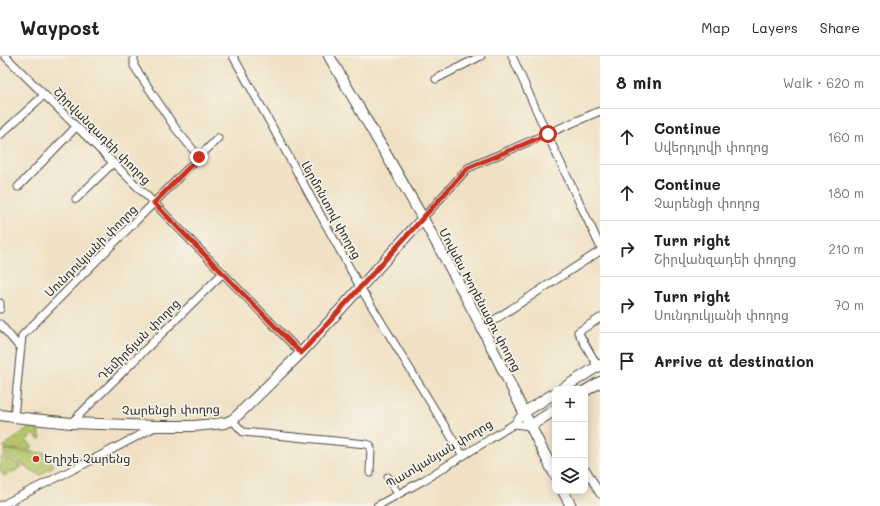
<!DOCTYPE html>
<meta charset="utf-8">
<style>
:root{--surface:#fff;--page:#f6f6f6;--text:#202124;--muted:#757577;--line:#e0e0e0}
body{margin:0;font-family:Mali,"Noto Sans Armenian",sans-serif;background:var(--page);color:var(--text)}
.controls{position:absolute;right:12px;bottom:12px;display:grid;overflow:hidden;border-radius:8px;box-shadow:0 2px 10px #0003}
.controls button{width:36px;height:36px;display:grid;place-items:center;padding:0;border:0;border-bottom:1px solid var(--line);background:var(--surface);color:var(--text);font:20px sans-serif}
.stop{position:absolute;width:12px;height:12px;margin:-9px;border:3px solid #c8321e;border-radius:50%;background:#fff}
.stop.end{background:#c8321e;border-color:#fff;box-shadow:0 1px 4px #0008}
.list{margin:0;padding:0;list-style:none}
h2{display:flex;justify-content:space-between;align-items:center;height:52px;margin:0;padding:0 16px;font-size:17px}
h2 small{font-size:13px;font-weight:400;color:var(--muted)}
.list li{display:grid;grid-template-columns:26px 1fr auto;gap:12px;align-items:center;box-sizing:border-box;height:56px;padding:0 16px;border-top:1px solid var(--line)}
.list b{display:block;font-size:15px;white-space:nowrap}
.list p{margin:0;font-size:13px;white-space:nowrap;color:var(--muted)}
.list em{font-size:13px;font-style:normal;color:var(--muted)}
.icon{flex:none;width:22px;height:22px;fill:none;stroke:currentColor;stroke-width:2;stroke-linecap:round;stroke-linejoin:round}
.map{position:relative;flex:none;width:600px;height:450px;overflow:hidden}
header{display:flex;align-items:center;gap:24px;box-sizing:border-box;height:56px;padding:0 20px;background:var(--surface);border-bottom:1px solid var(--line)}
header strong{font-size:19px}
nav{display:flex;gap:22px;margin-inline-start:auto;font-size:14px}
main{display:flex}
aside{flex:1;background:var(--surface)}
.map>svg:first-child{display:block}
</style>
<header>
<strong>Waypost</strong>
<nav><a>Map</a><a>Layers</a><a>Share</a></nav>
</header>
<main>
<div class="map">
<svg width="600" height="450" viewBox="0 0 600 450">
<defs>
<pattern id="grass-dots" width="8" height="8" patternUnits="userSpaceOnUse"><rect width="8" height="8" fill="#b6c76a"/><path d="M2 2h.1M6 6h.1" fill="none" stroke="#9dab5c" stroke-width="1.8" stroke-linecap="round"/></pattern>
</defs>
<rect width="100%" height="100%" fill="#f7f3e8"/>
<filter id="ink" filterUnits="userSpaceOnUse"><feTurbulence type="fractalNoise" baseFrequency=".025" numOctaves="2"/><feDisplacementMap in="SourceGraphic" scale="8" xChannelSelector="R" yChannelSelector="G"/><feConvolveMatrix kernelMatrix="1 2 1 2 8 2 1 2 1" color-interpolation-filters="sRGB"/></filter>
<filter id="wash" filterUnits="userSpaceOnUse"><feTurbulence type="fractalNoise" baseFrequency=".012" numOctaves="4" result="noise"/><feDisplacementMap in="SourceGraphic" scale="16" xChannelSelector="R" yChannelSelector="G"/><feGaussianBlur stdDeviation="0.9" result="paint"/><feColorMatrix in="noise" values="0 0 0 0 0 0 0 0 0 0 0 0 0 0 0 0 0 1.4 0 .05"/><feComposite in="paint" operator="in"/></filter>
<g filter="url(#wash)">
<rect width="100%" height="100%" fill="#f0e1c4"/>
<path fill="url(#grass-dots)" stroke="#70794a" d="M32 370H35L41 381 39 384 34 378 26 384 33 391 30 394 5 393 4 390Z
M5 394 48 397 54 410 40 419 4 398Z
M3 400 22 411 4 420 0 413V403Z"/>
</g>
<g filter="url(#ink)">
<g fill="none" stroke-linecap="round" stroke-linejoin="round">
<defs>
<path id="street" d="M5 0 154 147 301 297
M134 0V10L176 73 199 101
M233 0 262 52 360 231 463 400
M512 0 547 78 600 190
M436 23 481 0
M0 79 44 39
M18 131 76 71
M76 143 113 107
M423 162 468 112 600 55
M0 247V253
M0 268 21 293
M482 272 600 195
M598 311 578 276 600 262
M14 361 22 280 218 82
M232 364 243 376 366 388 370 389 371 392 370 417
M71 367 223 217
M514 368 530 370
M587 415 600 438
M388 421 398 438
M0 450 92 404 155 371
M377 450 424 424 514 368 523 357"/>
<path id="secondary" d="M329 0C381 90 435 180 482 272 507 321 530 370 555 419
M562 333 600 309
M585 335 600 326
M523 357 555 337
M0 359 14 361 71 367 157 370H194L225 367 232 364 238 359 301 297 423 162
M530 370 555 354
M563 435 571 450"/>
</defs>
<use href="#street" stroke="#494642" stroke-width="9"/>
<use href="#secondary" stroke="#494642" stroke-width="12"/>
<use href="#street" stroke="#fff" stroke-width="7"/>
<use href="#secondary" stroke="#fff" stroke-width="10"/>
</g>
</g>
<g fill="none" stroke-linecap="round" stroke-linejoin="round" filter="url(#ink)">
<path stroke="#c8321e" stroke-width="5" d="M199 101 154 147 301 297 468 112 548 78"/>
</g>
<circle fill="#c8321e" stroke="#f7f3e8" stroke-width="1.5" cx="36" cy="403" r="4"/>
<g text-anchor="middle" stroke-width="3.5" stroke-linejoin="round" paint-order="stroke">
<g font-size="12" fill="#2b2b2b" stroke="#f7f3e8">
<text transform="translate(102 80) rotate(45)" y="4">Շիրվանզադեի փողոց</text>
<text transform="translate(331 154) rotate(61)" y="4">Լերմոնտով փողոց</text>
<text transform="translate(91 195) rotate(-45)" y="4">Սունդուկյանի փողոց</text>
<text transform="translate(480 244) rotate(62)" y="4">Մովսես Խորենացու փողոց</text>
<text transform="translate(139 284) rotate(-45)" y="4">Դեմիրճյան փողոց</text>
<text transform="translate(171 354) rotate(-1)" y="4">Չարենցի փողոց</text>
<text transform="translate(439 398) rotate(-31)" y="4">Պատկանյան փողոց</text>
</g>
<g font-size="12" fill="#2b2b2b" stroke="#f7f3e8" text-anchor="start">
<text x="44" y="407">Եղիշե Չարենց</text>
</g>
</g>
</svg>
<div class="controls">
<button>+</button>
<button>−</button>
<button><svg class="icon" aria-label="layers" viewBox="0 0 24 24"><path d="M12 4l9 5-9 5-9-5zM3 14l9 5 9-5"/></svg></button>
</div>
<div class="stop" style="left:548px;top:78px"></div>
<div class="stop end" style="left:199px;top:101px"></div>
</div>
<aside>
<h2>8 min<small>Walk · 620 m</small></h2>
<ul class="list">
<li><svg class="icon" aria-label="ahead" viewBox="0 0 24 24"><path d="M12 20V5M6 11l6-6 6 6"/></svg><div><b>Continue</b><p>Սվերդլովի փողոց</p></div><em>160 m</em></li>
<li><svg class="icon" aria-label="ahead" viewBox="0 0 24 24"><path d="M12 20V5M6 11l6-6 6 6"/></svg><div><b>Continue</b><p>Չարենցի փողոց</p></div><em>180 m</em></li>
<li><svg class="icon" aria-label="right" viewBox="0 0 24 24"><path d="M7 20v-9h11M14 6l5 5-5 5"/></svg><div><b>Turn right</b><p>Շիրվանզադեի փողոց</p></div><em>210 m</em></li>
<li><svg class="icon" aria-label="right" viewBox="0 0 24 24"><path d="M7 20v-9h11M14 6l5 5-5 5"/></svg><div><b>Turn right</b><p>Սունդուկյանի փողոց</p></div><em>70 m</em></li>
<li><svg class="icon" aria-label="arrive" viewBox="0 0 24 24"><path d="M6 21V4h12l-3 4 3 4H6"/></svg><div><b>Arrive at destination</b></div></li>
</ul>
</aside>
</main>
